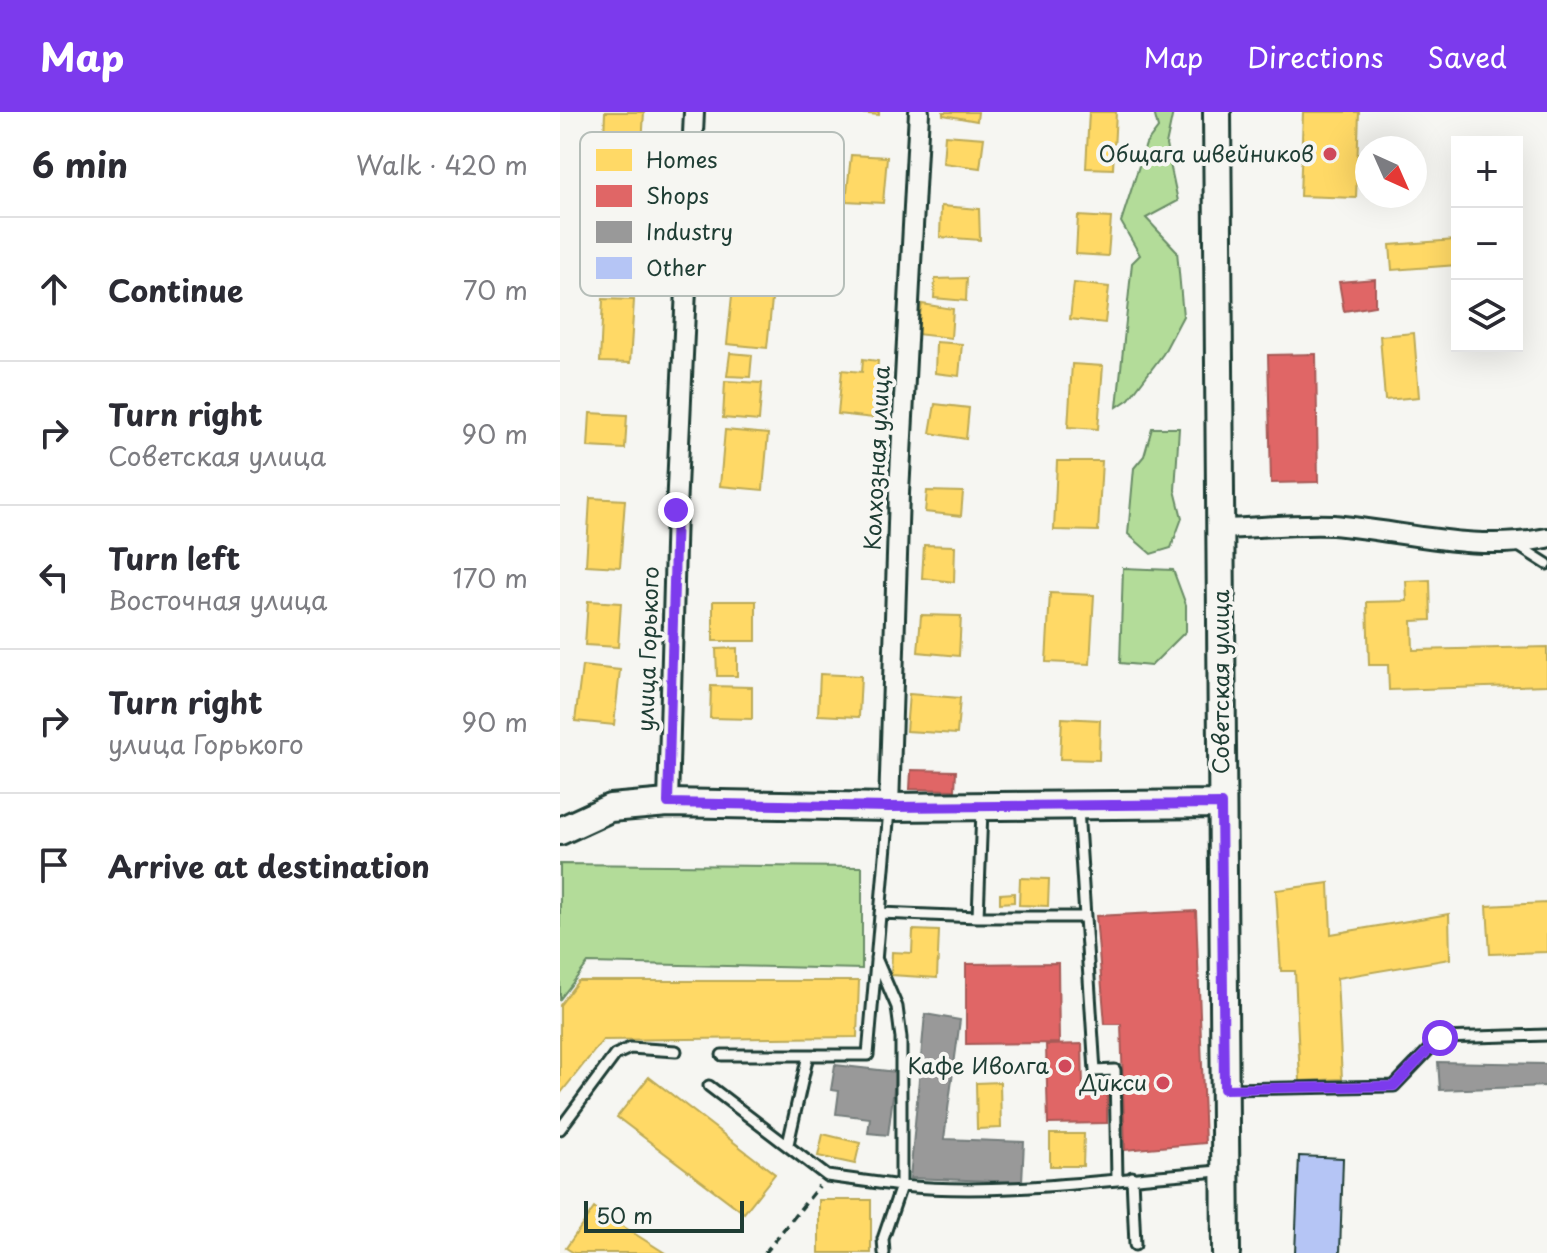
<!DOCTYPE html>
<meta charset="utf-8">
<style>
:root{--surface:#fff;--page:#f2f2f3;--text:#2b2b33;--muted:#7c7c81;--line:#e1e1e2;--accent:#7c3aed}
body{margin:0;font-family:"Playpen Sans",sans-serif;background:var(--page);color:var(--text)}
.controls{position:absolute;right:24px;top:24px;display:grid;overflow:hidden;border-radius:0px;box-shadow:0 8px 32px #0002}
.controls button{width:72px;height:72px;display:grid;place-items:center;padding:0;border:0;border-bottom:2px solid var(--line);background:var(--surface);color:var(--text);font:40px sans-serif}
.compass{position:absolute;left:795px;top:24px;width:72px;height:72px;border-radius:50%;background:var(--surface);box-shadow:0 8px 32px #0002;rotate:135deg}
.scale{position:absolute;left:24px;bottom:20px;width:160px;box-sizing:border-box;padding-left:8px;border:4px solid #1f3d34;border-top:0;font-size:22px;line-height:28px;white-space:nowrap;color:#1f3d34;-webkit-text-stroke:6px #f6f6f2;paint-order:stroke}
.stop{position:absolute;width:24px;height:24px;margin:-18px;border:6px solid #7c3aed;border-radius:50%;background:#fff}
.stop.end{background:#7c3aed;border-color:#fff;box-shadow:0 2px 8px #0008}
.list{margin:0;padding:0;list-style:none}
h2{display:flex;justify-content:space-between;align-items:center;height:104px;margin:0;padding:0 32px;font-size:34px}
h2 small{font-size:26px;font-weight:400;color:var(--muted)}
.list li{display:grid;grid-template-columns:52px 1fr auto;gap:24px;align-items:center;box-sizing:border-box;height:144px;padding:0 32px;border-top:2px solid var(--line)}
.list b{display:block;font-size:30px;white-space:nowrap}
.list p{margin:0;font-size:26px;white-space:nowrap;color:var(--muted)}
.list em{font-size:26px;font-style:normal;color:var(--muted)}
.icon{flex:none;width:44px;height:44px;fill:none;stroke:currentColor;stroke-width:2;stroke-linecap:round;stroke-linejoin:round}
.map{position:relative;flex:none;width:987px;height:1141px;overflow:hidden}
header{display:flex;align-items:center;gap:48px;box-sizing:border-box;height:112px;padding:0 40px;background:var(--accent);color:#fff}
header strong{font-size:38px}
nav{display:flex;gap:44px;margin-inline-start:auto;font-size:28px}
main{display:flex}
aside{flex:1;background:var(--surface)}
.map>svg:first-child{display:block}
</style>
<header>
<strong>Map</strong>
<nav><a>Map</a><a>Directions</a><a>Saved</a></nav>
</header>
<main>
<aside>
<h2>6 min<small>Walk · 420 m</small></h2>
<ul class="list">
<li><svg class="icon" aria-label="ahead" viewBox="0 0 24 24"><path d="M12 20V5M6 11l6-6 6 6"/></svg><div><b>Continue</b></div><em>70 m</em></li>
<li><svg class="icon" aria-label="right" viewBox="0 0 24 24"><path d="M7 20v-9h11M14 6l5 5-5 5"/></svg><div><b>Turn right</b><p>Советская улица</p></div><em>90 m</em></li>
<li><svg class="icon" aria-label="left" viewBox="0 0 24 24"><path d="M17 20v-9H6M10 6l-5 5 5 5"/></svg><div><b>Turn left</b><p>Восточная улица</p></div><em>170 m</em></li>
<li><svg class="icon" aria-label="right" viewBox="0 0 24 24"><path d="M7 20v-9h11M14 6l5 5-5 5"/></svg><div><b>Turn right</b><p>улица Горького</p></div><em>90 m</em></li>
<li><svg class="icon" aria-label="arrive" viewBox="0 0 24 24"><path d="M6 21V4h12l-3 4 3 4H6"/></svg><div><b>Arrive at destination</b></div></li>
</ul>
</aside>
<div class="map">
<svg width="987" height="1141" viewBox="0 0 987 1141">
<rect width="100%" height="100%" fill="#f6f6f2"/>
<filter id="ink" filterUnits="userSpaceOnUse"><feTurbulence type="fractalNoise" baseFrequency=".0125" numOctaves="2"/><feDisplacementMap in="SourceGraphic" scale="16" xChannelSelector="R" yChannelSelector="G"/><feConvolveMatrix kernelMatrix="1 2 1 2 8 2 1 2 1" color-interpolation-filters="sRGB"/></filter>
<g filter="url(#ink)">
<path fill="#b3dc99" stroke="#698c66" stroke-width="2" d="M594 0H613L606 33 618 89 586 106 617 139 623 204 603 242 569 287 557 295 572 151 580 143 561 110 586 32 598 16Z
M592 316H619L615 378 622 406 611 436 591 442 568 422 574 356 584 344Z
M563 456 613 458 626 493V519L591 554 560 551Z
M0 752 302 755V857L28 851 0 887Z"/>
<path fill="#ffd966" stroke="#bcaa57" stroke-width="2" d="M45 0H84L82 34 96 35 95 52 43 49Z
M283 0H319V3Z
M383 0H418L417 9 383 3Z
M529 0H556L553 57 526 56Z
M743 0H799L796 86 740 84Z
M385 23 424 26 420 56 383 51Z
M291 43 327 45 323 91 286 89Z
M381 94 419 97 420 128 380 125Z
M518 104 551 106 548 144 516 142Z
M895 128 897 153 832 158 830 133Z
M174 164 214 168 207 236 167 232Z
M407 166 406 189 374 186 375 167Z
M514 171 549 175 545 211 510 207Z
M43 187 74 188 70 251 40 250Z
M362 192 393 197 391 226 356 222Z
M854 221 859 285 825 288 820 224Z
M376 230 402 232 399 264 375 261Z
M170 241 192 243 190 265 167 264Z
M303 247 318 249 313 306 278 302 282 258 302 260Z
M512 252 543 254 538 317 508 315Z
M165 269 202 271 199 309 163 306Z
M375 292 409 296 406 327 370 321Z
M30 301 67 303 65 337 28 335Z
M165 318 208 322 203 378 160 374Z
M497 349H542L538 419 494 418Z
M367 379 403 380 401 404 365 400Z
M30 386 65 388 60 455 26 453Z
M364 433 395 434 394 470 362 466Z
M870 468 871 508 852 509 853 538 987 535V573L829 578 828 553H809L807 490 847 489 846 469Z
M490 481 534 483 530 552 486 550Z
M28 489 61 491 58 535 25 533Z
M153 489H196V529H153Z
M361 503 401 504 399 544 358 540Z
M177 536V564H157L156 537Z
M22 554 60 558 54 613 15 609Z
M260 562 301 564 299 605 258 603Z
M151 574 192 575V607L150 606Z
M349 582 400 586 397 622 346 619Z
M502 606 540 608 539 648 500 647Z
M460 766 489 767 488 794 459 793Z
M769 771 771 822 889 802 890 847 777 866 782 967 740 969 735 859H721L716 778Z
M454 781V790L440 791V782Z
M987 791V840L930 842 927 794Z
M353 818 379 819 377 866 331 863 332 840 352 841Z
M18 869H299L297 925 43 928 0 982V893Z
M89 965 215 1062 184 1101 57 1005Z
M440 970 441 1016 417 1017 416 971Z
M263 1022 300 1031 295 1052 258 1044Z
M490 1022H524L523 1054H490Z
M259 1088H311V1141H259Z
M34 1096 105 1141H14L6 1136Z"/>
<path fill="#e06666" stroke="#a65a57" stroke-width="2" d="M815 167V194L784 199 779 170Z
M756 242 758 370 711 371 708 243Z
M351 658 396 659 395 678 350 677Z
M636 799 645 1031 565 1038 561 912H545L536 804Z
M498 851 499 931 406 932V852Z
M522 932 523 975 547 974V1011L488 1012 486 933Z"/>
<path fill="#999" stroke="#747d7b" stroke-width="2" d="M365 902 400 908 384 1027 464 1030 462 1070 350 1066Z
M878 950 987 952V974L880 978Z
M275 953 336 960 328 1023 308 1021 310 1006 276 1002 279 979 271 978Z"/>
<path fill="#b5c5f5" stroke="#1f3d34" stroke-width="2" d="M739 1044 783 1046 780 1141H735Z"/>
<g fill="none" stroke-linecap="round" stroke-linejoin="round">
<defs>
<path id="lane" d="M957 433 987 452
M518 697 535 959 555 958 557 1068
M422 698 418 805H525
M320 801 418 805
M316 846 337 895 341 926V1074C448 1084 554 1066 661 1059
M162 943H308L329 698
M149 974 267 1064 341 1074 323 1127 324 1141
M667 977 834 974 880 926 987 923
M0 1017 55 943 70 936 116 939
M228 1032 248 943
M572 1065 575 1133"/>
<path id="street" d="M662 417C698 416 737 411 773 413 844 419 916 441 987 426
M108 691 116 398 134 0
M329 695 339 381 359 0"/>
<path id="secondary" d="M657 0 666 1141
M0 719 50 696 108 691 329 695 661 692"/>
</defs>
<use href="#lane" stroke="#1f3d34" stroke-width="15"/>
<use href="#street" stroke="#1f3d34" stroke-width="24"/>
<use href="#secondary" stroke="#1f3d34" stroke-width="32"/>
<path stroke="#1f3d34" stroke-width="4" stroke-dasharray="8 6" stroke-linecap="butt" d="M205 1141 259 1074"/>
<use href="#lane" stroke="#f6f6f2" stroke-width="9"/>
<use href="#street" stroke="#f6f6f2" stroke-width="18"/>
<use href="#secondary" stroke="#f6f6f2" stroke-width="26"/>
</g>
</g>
<g fill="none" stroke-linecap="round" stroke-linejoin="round" filter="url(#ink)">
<path stroke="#7c3aed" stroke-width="10" d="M116 398 108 691 329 695 661 692 664 977 834 974 880 926"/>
</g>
<g fill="#d1495b" stroke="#f6f6f2" stroke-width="3">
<circle cx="770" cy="42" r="8"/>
<circle cx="505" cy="954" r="8"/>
<circle cx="603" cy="971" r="8"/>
</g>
<g text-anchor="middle" stroke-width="8" stroke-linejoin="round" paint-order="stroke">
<g font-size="22" fill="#1f3d34" stroke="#f6f6f2" text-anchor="end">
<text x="754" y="50">Общага швейников</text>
<text x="489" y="962">Кафе Иволга</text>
<text x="587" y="979">Дикси</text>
</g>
<g font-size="22" fill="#1f3d34" stroke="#f6f6f2">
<text transform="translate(317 346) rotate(-87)" y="8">Колхозная улица</text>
<text transform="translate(88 537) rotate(-88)" y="8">улица Горького</text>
<text transform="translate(661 570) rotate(-90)" y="8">Советская улица</text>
</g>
</g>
<rect x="20" y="20" width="264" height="164" rx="12" fill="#f6f6f2" stroke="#b6beb9" stroke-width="2"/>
<rect x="36" y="37" width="36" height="22" fill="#ffd966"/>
<rect x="36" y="73" width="36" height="22" fill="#e06666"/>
<rect x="36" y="109" width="36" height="22" fill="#999"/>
<rect x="36" y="145" width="36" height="22" fill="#b5c5f5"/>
<g font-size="22" fill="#1f3d34">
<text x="86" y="56">Homes</text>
<text x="86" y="92">Shops</text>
<text x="86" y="128">Industry</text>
<text x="86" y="164">Other</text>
</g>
</svg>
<div class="controls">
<button>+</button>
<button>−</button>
<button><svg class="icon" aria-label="layers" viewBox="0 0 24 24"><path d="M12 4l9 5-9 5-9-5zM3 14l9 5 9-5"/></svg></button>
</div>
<svg class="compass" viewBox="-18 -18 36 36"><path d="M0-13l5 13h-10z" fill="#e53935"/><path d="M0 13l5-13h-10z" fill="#7c7c81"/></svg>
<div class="scale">50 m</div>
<div class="stop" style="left:880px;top:926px"></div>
<div class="stop end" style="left:116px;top:398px"></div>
</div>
</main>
